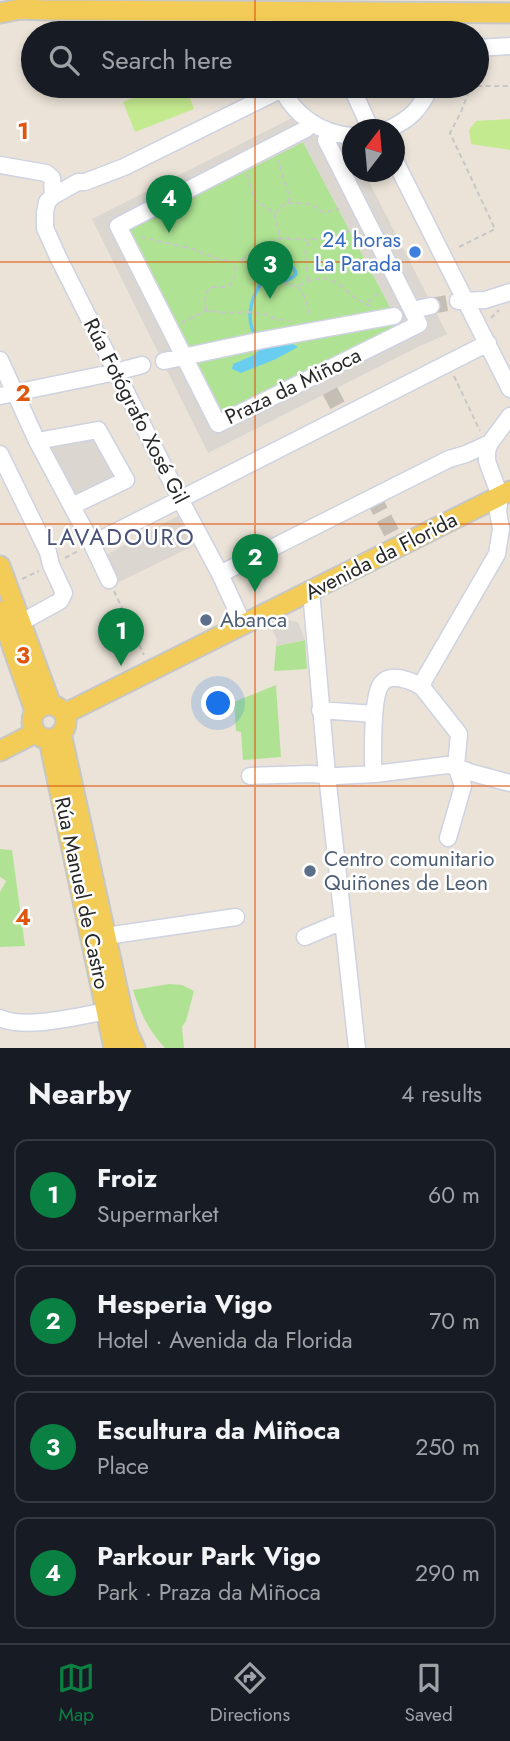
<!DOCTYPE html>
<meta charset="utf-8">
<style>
:root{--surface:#171b24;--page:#20242c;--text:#f1f3f6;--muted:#9ea1a6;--line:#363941;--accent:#0b8043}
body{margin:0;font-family:Jost,sans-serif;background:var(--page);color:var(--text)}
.compass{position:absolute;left:342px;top:119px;width:63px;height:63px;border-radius:50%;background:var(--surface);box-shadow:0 4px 10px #0003;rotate:16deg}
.you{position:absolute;left:219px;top:704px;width:24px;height:24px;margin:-18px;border:5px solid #fff;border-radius:50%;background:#1a73e8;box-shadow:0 0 0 10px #1a73e833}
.badge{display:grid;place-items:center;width:46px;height:46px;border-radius:50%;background:var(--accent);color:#fff;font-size:23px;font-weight:700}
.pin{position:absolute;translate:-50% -58px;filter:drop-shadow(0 2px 4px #0008)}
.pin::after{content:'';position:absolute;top:37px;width:24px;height:21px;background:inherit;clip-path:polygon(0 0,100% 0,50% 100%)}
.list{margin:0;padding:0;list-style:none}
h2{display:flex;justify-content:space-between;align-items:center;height:91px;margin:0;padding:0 28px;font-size:30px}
h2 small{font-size:23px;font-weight:400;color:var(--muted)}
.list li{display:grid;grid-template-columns:46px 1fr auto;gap:21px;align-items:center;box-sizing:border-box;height:112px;margin:0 14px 14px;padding:0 14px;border:2px solid var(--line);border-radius:14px}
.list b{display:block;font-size:26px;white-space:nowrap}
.list p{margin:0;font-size:23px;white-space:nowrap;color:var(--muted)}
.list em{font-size:23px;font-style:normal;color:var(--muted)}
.icon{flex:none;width:38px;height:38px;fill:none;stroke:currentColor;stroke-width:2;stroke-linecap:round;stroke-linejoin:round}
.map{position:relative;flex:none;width:510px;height:1048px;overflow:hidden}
.search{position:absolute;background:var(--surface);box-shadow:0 4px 10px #0003;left:21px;right:21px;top:21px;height:77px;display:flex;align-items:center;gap:18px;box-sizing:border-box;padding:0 24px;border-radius:38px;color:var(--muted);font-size:26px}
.sheet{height:595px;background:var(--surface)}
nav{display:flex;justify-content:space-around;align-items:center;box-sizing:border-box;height:98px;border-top:2px solid var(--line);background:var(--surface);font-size:19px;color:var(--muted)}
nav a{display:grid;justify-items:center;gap:4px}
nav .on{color:var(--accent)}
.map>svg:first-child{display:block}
</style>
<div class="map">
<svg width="510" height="1048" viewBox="0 0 510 1048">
<rect width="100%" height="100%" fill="#ebe3d8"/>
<path fill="#afe393" d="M303 142 399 324 224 415 130 229Z
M305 640 307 669 274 671 276 646Z
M276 685 281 757 243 760 241 732 236 731 234 702Z
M0 849 12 850 25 946 0 947V892L6 881 0 877Z
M169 984 182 985 194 991 186 1021 182 1027 184 1048H165C148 1030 140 1012 133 990Z"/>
<path fill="#c4ea8f" d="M163 86H185L194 109 135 132 123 102Z
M510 119V150L471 144 469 130 476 121Z"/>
<path fill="#dbd6cf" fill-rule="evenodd" d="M292 118 314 134 333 143 351 145 352 149V172H364L447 334 418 347 208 453 92 219ZM303 142 399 324 224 415 177 325 130 229Z
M98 430 126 480 72 506 37 441Z
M178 516 193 546 119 582 106 555Z
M287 620 298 622 305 640 276 646 277 639 271 628Z"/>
<path fill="#69cdef" d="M289 342 298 347 276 359 241 373 232 369 233 364 252 356 261 349 268 346H284Z"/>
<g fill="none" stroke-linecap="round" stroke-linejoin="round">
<path stroke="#69cdef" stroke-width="3.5" d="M257 338C245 321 250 300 261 283 273 282 287 284 296 274 293 261 278 262 270 253"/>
<path stroke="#c4beb5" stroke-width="16" stroke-dasharray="16 8" stroke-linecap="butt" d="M431 306 458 301
M330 391 339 408
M373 497 399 547"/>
<defs>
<path id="minor" d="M263 11 268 33
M477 48 510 46
M281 86C293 115 321 134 352 136
M351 86 371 130
M306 129 118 226 218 424 419 324 326 140
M387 130C411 119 420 109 431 86
M394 159 510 389
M0 165 46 173 52 178 53 196
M458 301 485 300 510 292
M412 310 431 306
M0 360 37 441 92 544 109 580
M164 361 263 340 394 316
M0 396 116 372 142 365
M37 441 98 430 126 480 72 506
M0 454 48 552 51 565 64 593 60 601 20 623
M92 544 488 343
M220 574 449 459 466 454 490 443
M311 591 327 775 357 1048
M243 624 220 574 180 499 58 257 45 228V213L47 202 53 196 78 182H85L124 167 282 89
M320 710 374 714
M373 764C373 747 372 694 382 683 391 672 412 681 422 687
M250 776 310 774 337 776 375 774 447 765 456 766 469 772 510 783
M448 838 463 786 456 766 459 734 422 687 424 680 497 554 501 529 498 512 500 496 487 461V451L490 443 510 416
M106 936 236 917
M305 937 343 921
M0 1018C25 1030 79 1016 107 1011"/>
<path id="major" d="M0 13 21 9 44 10 510 13
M0 566 51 705
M0 611 35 711
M32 722a17 17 0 1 1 34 0a17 17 0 1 1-34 0Z
M64 714 510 491
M61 733 124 1019 128 1033 135 1048
M51 750 114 1048
M0 751 29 736 34 731"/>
</defs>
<use href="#minor" stroke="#ced2e1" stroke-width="19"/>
<use href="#major" stroke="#c7c7c7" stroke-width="23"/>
<path stroke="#c7c7c7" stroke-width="2" stroke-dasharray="5 3.5" stroke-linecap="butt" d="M247 174 254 199 274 213 280 237
M288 203 311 204 324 213 339 209
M275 213 290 199 278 160
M141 237 193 249 215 258 234 262 247 260 257 262 265 266 276 278 290 286 298 285 312 280 324 278 338 283 356 299 372 307
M459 247 495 229 450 133 461 112 471 86H510
M241 260 252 252 280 238 305 240 324 238 350 231
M308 280 305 253 309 241
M298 286 306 299 309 316
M368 302 381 291
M206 310C205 300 203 295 211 287H223L230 285 236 274 235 264
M491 318 499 310
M181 323 205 311H213L225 313 247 312 264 314 276 319 290 321
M454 376 480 431
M65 558 78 551
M22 579 39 571
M114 591 144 655"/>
<use href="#minor" stroke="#fff" stroke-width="16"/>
<use href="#major" stroke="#f2cc56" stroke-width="19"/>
</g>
<path fill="none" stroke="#de570d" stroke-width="2" stroke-opacity="0.55" d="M255 0V33M255 86V1048M0 262H510M0 524H510M0 786H510"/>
<circle fill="#3f7fe0" stroke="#fff" stroke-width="2.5" cx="415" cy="252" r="7"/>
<g fill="#5c6f8a" stroke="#fff" stroke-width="2.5">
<circle cx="206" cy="620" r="7"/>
<circle cx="310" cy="871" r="7"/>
</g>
<g text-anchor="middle" stroke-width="5" stroke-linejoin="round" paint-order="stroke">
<g font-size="21" fill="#366cbe" stroke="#fff" text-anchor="end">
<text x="401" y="247">24 horas<tspan x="401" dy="24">La Parada</tspan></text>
</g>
<g font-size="21" fill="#282828" stroke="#fff">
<text transform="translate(293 386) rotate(-26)" y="7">Praza da Miñoca</text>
<text transform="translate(136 411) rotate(63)" y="7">Rúa Fotógrafo Xosé Gil</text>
<text transform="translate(381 556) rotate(-27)" y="7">Avenida da Florida</text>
<text transform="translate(82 893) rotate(78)" y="7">Rúa Manuel de Castro</text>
</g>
<g font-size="21" fill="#4e5e75" stroke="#fff" text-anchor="start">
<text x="220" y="627">Abanca</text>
<text x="324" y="866">Centro comunitario<tspan x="324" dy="24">Quiñones de Leon</tspan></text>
</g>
<g font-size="23" letter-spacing="2" fill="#485178" stroke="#fff">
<text x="121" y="545">LAVADOURO</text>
</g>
</g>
<g font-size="23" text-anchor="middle" font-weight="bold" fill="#de570d" stroke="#fff" stroke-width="5" stroke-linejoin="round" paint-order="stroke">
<text x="23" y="139">1</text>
<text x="23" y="401">2</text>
<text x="23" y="663">3</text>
<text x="23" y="925">4</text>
</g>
</svg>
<svg class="compass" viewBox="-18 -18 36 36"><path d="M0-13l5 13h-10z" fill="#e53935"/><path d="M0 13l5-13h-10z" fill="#9ea1a6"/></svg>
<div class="you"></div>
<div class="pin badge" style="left:121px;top:666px">1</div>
<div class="pin badge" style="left:255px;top:592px">2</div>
<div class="pin badge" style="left:270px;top:299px">3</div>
<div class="pin badge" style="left:169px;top:233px">4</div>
<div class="search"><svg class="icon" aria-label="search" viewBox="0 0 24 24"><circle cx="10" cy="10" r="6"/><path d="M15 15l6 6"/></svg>Search here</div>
</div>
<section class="sheet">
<h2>Nearby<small>4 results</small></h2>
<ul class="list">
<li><span class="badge">1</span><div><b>Froiz</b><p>Supermarket</p></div><em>60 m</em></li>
<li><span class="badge">2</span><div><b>Hesperia Vigo</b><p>Hotel · Avenida da Florida</p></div><em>70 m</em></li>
<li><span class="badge">3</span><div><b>Escultura da Miñoca</b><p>Place</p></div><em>250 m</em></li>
<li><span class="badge">4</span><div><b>Parkour Park Vigo</b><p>Park · Praza da Miñoca</p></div><em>290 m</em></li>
</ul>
</section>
<nav>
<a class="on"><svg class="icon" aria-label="map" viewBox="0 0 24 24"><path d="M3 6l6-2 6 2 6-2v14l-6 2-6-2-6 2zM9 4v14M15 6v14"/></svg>Map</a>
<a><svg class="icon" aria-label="directions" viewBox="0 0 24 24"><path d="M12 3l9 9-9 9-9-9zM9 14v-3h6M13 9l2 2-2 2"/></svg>Directions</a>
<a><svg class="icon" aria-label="saved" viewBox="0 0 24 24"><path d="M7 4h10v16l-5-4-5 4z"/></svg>Saved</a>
</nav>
